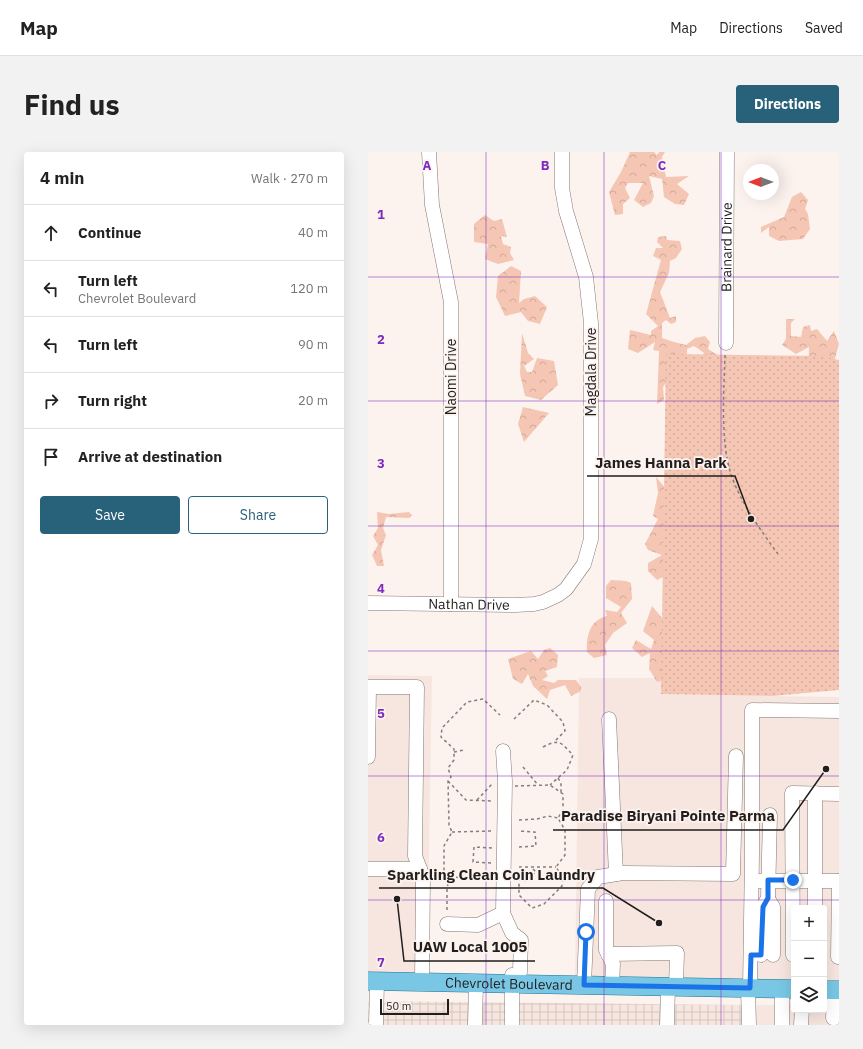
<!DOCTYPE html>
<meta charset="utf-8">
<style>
:root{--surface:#fff;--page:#f2f2f2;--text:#222;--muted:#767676;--line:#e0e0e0;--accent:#28617a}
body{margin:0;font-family:"IBM Plex Sans",sans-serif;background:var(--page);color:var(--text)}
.controls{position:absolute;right:12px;bottom:12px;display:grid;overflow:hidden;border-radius:4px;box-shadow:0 4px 16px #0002}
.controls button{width:36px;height:36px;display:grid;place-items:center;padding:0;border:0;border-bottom:1px solid var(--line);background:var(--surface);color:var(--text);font:20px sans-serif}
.compass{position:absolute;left:375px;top:12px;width:36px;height:36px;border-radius:50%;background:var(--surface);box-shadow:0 4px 16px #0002;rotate:270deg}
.scale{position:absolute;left:12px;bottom:10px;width:69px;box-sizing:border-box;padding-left:4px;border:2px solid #211e1d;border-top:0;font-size:11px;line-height:14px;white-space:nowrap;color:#211e1d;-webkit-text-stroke:3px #fcf3ef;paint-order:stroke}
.stop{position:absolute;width:12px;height:12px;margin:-9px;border:3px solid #1a73e8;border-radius:50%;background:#fff}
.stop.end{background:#1a73e8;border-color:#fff;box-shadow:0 1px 4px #0008}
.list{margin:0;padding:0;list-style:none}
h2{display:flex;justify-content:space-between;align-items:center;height:52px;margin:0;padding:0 16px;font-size:17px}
h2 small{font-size:13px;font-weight:400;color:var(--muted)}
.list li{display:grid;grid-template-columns:26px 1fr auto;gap:12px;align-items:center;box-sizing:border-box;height:56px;padding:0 16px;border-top:1px solid var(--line)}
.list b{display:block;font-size:15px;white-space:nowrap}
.list p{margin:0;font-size:13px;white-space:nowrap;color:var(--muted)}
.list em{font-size:13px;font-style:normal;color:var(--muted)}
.actions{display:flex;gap:8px;padding:12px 16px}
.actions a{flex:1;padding:9px 0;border:1px solid var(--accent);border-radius:4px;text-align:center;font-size:14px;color:var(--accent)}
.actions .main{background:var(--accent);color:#fff}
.icon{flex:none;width:22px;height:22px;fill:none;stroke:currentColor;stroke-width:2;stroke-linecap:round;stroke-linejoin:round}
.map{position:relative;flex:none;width:471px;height:873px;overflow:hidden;border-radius:4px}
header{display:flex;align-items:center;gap:24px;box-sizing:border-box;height:56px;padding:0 20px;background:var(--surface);border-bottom:1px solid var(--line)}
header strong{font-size:19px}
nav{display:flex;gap:22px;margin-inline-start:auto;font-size:14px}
.intro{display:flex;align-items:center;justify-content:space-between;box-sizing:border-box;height:96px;padding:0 24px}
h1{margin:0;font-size:28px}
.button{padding:10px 18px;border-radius:4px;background:var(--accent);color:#fff;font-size:14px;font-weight:700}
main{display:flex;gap:24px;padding:0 24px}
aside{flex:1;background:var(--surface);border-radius:4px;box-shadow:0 4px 16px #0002}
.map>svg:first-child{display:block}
</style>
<header>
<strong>Map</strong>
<nav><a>Map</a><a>Directions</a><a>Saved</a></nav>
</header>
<div class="intro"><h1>Find us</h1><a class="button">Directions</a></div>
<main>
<aside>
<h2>4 min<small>Walk · 270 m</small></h2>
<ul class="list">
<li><svg class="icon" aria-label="ahead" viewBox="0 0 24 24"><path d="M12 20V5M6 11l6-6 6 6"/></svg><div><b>Continue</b></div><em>40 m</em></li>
<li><svg class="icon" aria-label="left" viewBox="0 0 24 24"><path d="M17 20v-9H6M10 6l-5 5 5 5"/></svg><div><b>Turn left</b><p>Chevrolet Boulevard</p></div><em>120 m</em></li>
<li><svg class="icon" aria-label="left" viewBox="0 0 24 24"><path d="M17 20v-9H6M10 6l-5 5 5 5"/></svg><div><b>Turn left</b></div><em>90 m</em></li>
<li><svg class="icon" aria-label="right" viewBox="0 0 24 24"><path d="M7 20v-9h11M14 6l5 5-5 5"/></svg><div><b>Turn right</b></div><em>20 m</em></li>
<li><svg class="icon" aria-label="arrive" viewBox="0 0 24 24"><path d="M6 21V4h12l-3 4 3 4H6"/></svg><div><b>Arrive at destination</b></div></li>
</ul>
<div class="actions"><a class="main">Save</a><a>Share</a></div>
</aside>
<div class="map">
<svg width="471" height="873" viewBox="0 0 471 873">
<defs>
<pattern id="industrial-grid" width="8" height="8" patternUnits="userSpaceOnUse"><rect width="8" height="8" fill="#f7e6df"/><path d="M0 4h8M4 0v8" fill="none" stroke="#d3c5bf"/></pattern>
<pattern id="forest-crowns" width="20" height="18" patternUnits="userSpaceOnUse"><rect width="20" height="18" fill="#f5c6b3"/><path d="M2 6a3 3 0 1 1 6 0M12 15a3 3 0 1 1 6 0" fill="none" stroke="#d2aa9a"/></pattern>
<pattern id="park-dots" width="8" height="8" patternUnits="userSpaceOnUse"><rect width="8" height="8" fill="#f5c6b3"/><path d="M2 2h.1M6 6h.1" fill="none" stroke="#d2aa9a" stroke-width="1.8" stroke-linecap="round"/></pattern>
</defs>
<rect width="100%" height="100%" fill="#fcf3ef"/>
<path fill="#f7e6df" d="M0 523 64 524 59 822 0 820Z
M211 526H294V542L471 545V832H456V756H426V831L207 825Z
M376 853H426V858H456V853H471V873H376Z"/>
<path fill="url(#industrial-grid)" d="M0 849 376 853V873H0Z"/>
<path fill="url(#forest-crowns)" d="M262 0H286L289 3 291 0H297L294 5 298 25 321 24 309 32 321 42 316 53 307 52 296 45 294 27 281 24 286 44 283 51 275 55 266 48 275 31H260L257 36 262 46 255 52V62L247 63 241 40 253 20Z
M433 40 440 48 437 57 440 62 442 77 435 87 411 89 401 84V75L393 81V75L416 65 424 45Z
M117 63 126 69 134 67 139 85 133 84 135 92 143 95 142 101 146 108 130 112 117 107 120 92 106 90V72Z
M298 84 299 88 312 89 314 97 308 106 302 109 301 121 292 140 302 166 308 164V170L303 172 298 168 294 171V186L306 190 318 193 327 186 337 184 342 190 340 197 359 209 328 212 336 201 326 194 319 197V211L300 228 295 235 296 248 289 252 291 199 285 198 287 190 270 201 260 197 262 178 283 183V179L290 174 278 162 293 108 285 104 288 96H295L289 90 290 85Z
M143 114 153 119 151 151 156 147 167 144 179 155 172 172 160 169 153 160 137 164 128 145 130 124Z
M418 167H427L423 171V184L433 185 435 175 442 173 443 179 449 177 459 189 466 179 471 192 464 217 471 261 438 291 441 195 428 202 414 193 418 187Z
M154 181 160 201 166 207 156 214 159 220H164L169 206 186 209 190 233 173 248 157 244 152 222Z
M155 255 181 261 156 290 150 272Z
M288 325 306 346 324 411 289 428 280 419V411L294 403 280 398 277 392 290 367 285 364 290 341Z
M9 360 21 362 41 360 44 363 41 366 18 365 15 376 18 383 13 398 16 414H9L4 403 10 393 5 384 10 376Z
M243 428 258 429 263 431 264 447 253 461 259 471 245 481 237 493 239 503 226 506 219 500C218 490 220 474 230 468 232 466 236 465 239 464L237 458 249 460 253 455 238 446V434Z
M284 454 306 480 297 528 289 530 281 517 282 501 274 505 264 496 268 488 283 497 286 488 275 479Z
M182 496 190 503 189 515 177 519 180 524 174 528 186 531 190 528H208L213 535V539L203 544 197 533 182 538 179 547 165 534 160 522 154 532 145 527 140 507 163 499 170 507 176 498Z"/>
<path fill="url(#park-dots)" d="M298 202 453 204 471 208V538L404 544 293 542Z"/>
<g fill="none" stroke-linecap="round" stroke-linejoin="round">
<defs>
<g id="minor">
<path d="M61 0 64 53 83 150V452"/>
<path id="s1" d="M358 191 359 0"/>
<path id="s2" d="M0 451 148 453 166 452 175 450 190 443 198 437 216 412 223 387V171L218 125 198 59 194 36V0"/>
<path d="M241 567 248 722"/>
<path d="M135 599 137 629 135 761 144 781 153 788 152 820 144 832"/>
<path d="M0 605 1 535H49L47 704 55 725 54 830"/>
<path d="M0 717H52"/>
<path d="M391 729H471"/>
<path d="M400 747 405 755V803"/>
<path d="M238 749V798L245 812 244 834"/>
<path d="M447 756V641"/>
<path d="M79 772 110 773 135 761"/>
<path d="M240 802 309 801 308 835"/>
<path d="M393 803 395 755 400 746 402 663"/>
<path d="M425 803 424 641 471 642"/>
<path d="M470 805 471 729"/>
<path d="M144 823V873"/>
<path d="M216 833 220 737 230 725 255 721 365 722 368 604"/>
<path d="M380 836 381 873"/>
<path d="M382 836 384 703V558L471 559"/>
<path d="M466 838 465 866 471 867"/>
<path d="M8 873 9 830"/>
<path d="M107 873 108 831"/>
<path d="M299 873 300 835"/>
<path d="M414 873V837"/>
<path d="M433 873 434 858"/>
</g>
<g id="major">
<path id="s3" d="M0 829 426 837"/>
<path d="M456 838H471"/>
</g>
</defs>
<use href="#minor" stroke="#817976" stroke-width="15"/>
<use href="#major" stroke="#207393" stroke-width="19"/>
<path stroke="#847e7c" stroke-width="1.5" stroke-dasharray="3 3" stroke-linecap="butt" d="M357 203C356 238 352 288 363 322 371 348 393 379 410 402
M146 567 166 548 179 553 195 570 197 579 186 590
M175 595C192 586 193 591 205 603L199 618 182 633
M86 600 96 598
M155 615 170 633
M190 626 193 631V641
M80 629 98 648 124 649
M147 634 182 633 195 642V658L190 666 197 678V703L188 715 195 726 194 734 176 752 164 756 151 743V727H155L157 729 168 720 163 715
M109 648 124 632
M151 668 169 667 180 664 190 666
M84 680 124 679
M151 695 168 694 167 680 151 679
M123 711 105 710 106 695 124 696
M151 715H188
M82 725 123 727
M79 758V736L82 725 76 718V694L84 680 81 673 80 629 83 625 80 616 86 608V597L73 585 74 576 99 550 115 547 132 563"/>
<use href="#minor" stroke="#fff" stroke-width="14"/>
<use href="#major" stroke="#79c7e5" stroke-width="18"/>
</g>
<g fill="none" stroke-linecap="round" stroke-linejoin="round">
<path stroke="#1a73e8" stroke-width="5" d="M218 780 216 833 382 836 383 803H393L395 755 400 746V728H425"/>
</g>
<path fill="none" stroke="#7b2cbf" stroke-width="1" stroke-opacity="0.55" d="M118 0V873M236 0V873M353 0V873M0 125H471M0 249H471M0 374H471M0 499H471M0 624H471M0 748H471"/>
<g text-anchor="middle" stroke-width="3.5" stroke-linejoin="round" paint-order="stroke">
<g font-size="14" fill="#211e1d" stroke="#fcf3ef">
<text dy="5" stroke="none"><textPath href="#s1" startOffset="96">Brainard Drive</textPath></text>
<text transform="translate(223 220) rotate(-90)" y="5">Magdala Drive</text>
<text transform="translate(83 225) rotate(-90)" y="5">Naomi Drive</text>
<text dy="5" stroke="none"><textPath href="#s2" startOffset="101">Nathan Drive</textPath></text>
<text dy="5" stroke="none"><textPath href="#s3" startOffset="141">Chevrolet Boulevard</textPath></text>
</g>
</g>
<g font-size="13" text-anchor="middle" font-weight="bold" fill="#7b2cbf" stroke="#fcf3ef" stroke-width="3.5" stroke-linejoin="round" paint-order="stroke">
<text x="59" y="18">A</text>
<text x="177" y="18">B</text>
<text x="294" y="18">C</text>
<text x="13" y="67">1</text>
<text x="13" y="192">2</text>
<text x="13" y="316">3</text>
<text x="13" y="441">4</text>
<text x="13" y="566">5</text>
<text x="13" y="690">6</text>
<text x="13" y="815">7</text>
</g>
<path fill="none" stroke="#211e1d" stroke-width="1.5" d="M383 367L367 324H219M458 617L415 678H185M291 771L235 736H11M29 747L36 809H167"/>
<g fill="#211e1d" stroke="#fcf3ef" stroke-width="1.5">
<circle cx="383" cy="367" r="4"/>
<circle cx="458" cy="617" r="4"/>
<circle cx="291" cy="771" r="4"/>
<circle cx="29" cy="747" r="4"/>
</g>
<g font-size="15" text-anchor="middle" font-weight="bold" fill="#211e1d" stroke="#fcf3ef" stroke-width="3.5" stroke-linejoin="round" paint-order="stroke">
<text x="293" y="316">James Hanna Park</text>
<text x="300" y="669">Paradise Biryani Pointe Parma</text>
<text x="123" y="728">Sparkling Clean Coin Laundry</text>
<text x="102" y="800">UAW Local 1005</text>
</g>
</svg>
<div class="controls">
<button>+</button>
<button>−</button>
<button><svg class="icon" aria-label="layers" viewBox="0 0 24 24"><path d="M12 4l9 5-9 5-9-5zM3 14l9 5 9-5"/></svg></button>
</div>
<svg class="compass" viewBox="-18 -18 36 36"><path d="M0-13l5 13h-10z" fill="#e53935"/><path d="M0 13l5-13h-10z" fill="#767676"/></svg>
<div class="scale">50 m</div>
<div class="stop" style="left:218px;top:780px"></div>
<div class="stop end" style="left:425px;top:728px"></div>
</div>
</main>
